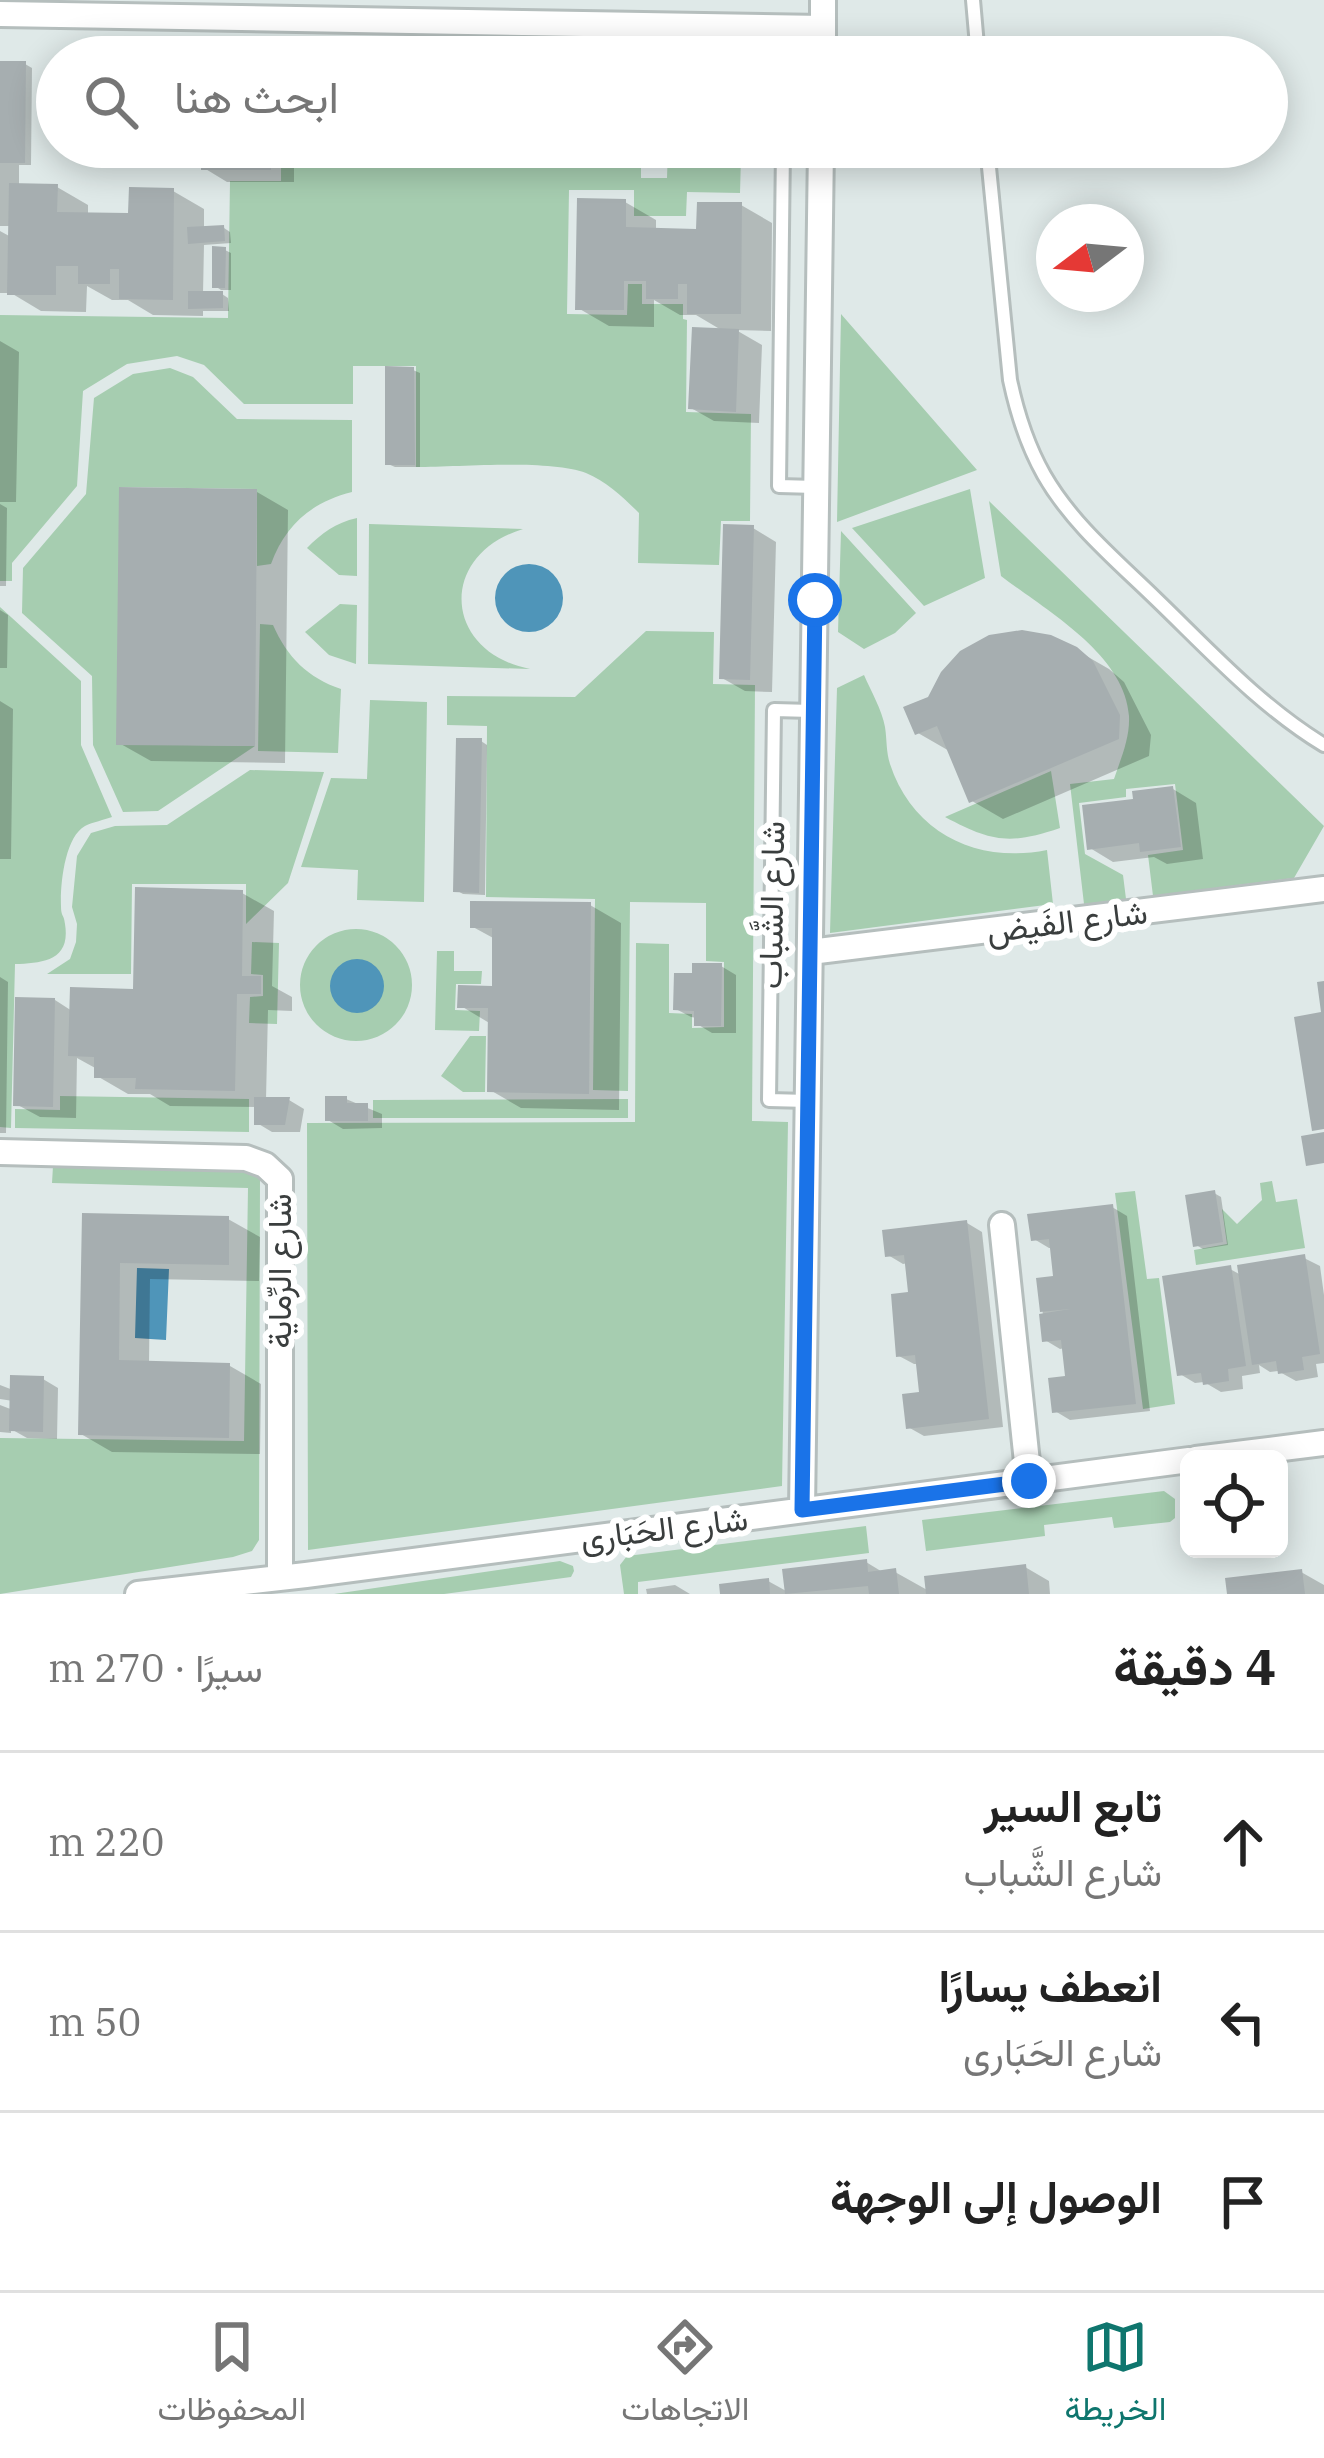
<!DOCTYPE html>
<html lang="ar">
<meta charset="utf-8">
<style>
:root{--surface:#fff;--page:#f2f2f2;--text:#222;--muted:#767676;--line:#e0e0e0;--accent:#0f766e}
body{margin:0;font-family:"IBM Plex Serif",Vazirmatn,serif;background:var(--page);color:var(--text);direction:rtl}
.controls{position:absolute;right:36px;bottom:36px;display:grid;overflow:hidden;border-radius:18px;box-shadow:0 6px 30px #0003}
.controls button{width:108px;height:108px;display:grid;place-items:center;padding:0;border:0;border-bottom:3px solid var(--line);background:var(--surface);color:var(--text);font:60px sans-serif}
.compass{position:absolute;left:1036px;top:204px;width:108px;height:108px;border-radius:50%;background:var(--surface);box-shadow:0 6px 30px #0003;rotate:254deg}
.stop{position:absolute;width:36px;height:36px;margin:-27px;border:9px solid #1a73e8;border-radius:50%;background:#fff}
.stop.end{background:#1a73e8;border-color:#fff;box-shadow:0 3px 12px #0008}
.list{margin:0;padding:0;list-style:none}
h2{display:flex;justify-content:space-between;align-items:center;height:156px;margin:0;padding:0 48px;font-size:51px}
h2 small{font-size:39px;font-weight:400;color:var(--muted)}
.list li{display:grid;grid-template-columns:78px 1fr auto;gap:36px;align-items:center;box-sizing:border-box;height:180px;padding:0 48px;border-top:3px solid var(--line)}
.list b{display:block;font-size:45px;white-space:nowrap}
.list p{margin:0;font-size:39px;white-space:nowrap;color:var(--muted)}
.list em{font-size:39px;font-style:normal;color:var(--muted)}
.icon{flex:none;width:66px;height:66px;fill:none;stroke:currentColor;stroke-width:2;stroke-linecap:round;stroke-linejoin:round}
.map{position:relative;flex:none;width:1324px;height:1594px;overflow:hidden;direction:ltr}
.search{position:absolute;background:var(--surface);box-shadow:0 6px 30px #0003;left:36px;right:36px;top:36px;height:132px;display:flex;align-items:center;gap:30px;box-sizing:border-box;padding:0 42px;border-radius:66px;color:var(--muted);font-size:45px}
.sheet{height:696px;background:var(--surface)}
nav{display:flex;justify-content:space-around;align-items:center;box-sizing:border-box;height:168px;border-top:3px solid var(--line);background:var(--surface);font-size:33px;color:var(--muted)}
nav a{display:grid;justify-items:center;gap:6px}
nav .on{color:var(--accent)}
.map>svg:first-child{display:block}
</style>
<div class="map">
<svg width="1324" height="1594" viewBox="0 0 1324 1594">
<rect width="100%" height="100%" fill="#dfe9e8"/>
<path fill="#a6cdb0" d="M281 147H641V178H667L668 147H709L710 156H741L740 193 687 192 686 216H634V190H569L567 314 627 315 628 284H642V304H683V319L687 320 686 412 751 414 750 521H721L719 565 638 563 639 513C624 498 606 481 586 473 549 459 460 467 416 467V366H353V404H244L204 365 177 356 127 364 83 391 77 486 12 563V581H0V315L228 318 230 181H281Z
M841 314 977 470 837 522Z
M170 368 193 377 237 419 352 420V492C312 502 285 525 271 564L257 566V489L120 487 117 744 255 746 158 811 123 812 93 745 92 676 22 613 23 568 86 494 94 398 133 374Z
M970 489 985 578 924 606 852 528Z
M989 501 1324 826 1294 878 1153 896 1148 855 1183 850 1175 784 1126 789V797L1079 803 1085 854 1123 875 1126 899 1084 904 1070 784 1114 779C1121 758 1130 738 1129 716 1125 654 1045 610 1001 576Z
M357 518V576L339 575 307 548C322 533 335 523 357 518Z
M369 524 523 529C437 555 443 652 530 669L368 664Z
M841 531 916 613 895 633 864 649 838 632Z
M340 604 357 605 356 664 329 655 305 632Z
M0 607 81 681V745L112 817C104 820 93 822 85 826 65 837 60 884 61 906 61 917 64 914 65 924 71 961 42 963 15 964L11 1128 0 1127Z
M260 624 273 625C287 657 308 678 341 689L338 753 258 751Z
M646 631 714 632 713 684 755 685 752 1121 788 1122 782 1486 308 1550 307 1123 635 1122 636 943 669 944V1013L692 1014V1028L724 1027V962L706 961V903L630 902 628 1091 593 1090 595 899 486 897 487 726 447 725V696L575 697Z
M864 675C871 691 882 710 885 727 887 740 886 752 890 764 913 834 978 864 1047 850L1053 904 830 933 837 688Z
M370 700 427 702 424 902 357 900 358 870 301 867 331 778 367 779Z
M250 770 324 772 288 883 246 924V884H132L131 974H47L70 959 76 942 77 924 72 907 77 856 91 833 115 826 167 825Z
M1051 771 1060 828C1010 845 992 842 945 817Z
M300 985a56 56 0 1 1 112 0a56 56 0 1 1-112 0Z
M252 942 279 943 277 1024 249 1023 250 997 263 996V975L251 974Z
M437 951H454V971H482L481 984H456L455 1010 480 1011 479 1031 435 1030Z
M470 1036H486L485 1092H463L441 1076Z
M60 1096 249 1099V1132L15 1128V1109L60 1110Z
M628 1099V1118H373V1100Z
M53 1166 241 1170 253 1172 260 1177 259 1540 252 1551 233 1557 0 1594V1438L244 1441 248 1188 52 1183Z
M1272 1181 1276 1202 1297 1199 1305 1248 1196 1265 1194 1250 1227 1244 1222 1209 1237 1224 1262 1200 1260 1183Z
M1135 1191 1147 1279 1159 1278 1175 1404 1143 1409 1115 1193Z
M1164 1491 1175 1499V1518L1170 1522 1114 1528 1112 1517 1044 1525 1045 1536 926 1551 922 1520Z
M866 1526 869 1553 638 1582V1594H624L620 1565 627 1556Z
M560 1561 573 1566 574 1571 571 1577 444 1594H334Z"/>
<path fill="#4f95b9" d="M495 598a34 34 0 1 1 68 0a34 34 0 1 1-68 0Z
M330 986a27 27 0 1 1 54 0a27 27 0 1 1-54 0Z
M137 1268 169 1269 166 1340 135 1338Z"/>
<path fill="#0003" d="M0 64H25L32 68 31 165H19V186L57 187 88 205V216H131L173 191 204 209V229L224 228 230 232 231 243 204 245 203 294H222L228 298 229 311H203V316L153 315 128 300H112L87 286 86 312 41 311 11 293H0V231L11 237V226H0Z
M204 147H294V182H227L204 168Z
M722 147H762V156L736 155Z
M625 202 656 220V231L699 232 741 205 772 223 771 331 736 330 762 345 759 423 714 421 691 408 723 331 696 315H680L654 300V327L609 326 578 308Z
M225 250 231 253V290H221L215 286Z
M0 341 19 352 16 502H0Z
M413 370 420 373V467H395L388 464Z
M257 492 288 510 285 763 151 761 119 743Z
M0 504 7 508 6 586H0Z
M753 528 776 542 772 692 745 691 722 678Z
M0 610 8 615 7 668H0Z
M1076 650 1109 669 1124 682 1151 735 1149 756 1003 819 972 801 951 752 918 733 930 699Z
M0 701 13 709 11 859H0Z
M481 741 487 745 485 895 463 894 456 890Z
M1173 789 1196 803 1203 859 1167 864 1154 857 1113 862 1090 848 1136 802Z
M242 893 274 911 272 986 292 997V1011L268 1010 266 1100H289L304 1109 300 1132H272L257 1123V1107L170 1106 150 1094H128L97 1076V1069L77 1058 76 1118 40 1117 16 1104 55 1000 72 1011 136 992Z
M590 905 621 923 619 1110 521 1108 490 1090 491 1024 461 1006 495 989V939L473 927Z
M721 966 736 975V1033H712L697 1024V1018L691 1017 676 1009 695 977Z
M0 977 8 982 6 1133H0Z
M346 1099 382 1114V1128L343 1129 328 1120Z
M1214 1193 1221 1197 1228 1245 1203 1249 1196 1245Z
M1112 1207 1127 1216 1150 1411 1070 1420 1055 1411 1068 1379 1065 1348 1060 1349 1045 1340 1040 1281 1057 1278 1053 1248H1049L1034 1239Z
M85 1216 228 1219 260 1237 259 1281 150 1279 149 1364 230 1366 261 1384 260 1454 112 1452 81 1434Z
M967 1223 982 1232 1003 1427 924 1436 908 1427 922 1395 919 1364H914L899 1356 911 1295 908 1263 903 1264 888 1255Z
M1304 1258 1320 1266 1324 1295V1363L1316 1364 1318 1377 1296 1381 1278 1371 1270 1372 1259 1365 1260 1373 1242 1376 1243 1389 1221 1392 1204 1382 1195 1383 1180 1374 1230 1269 1241 1275Z
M43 1379 58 1388 57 1439 27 1438 11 1429V1433L0 1432V1405L13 1410V1401L0 1399V1385L13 1390Z
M866 1562 884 1573 895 1572 929 1591 1025 1567 1049 1581 1050 1594H723L768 1581 788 1592Z
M1301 1572 1324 1585V1594H1230Z
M675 1585 690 1594H647L646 1589Z"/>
<path fill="#a6aeb0" d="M0 61H26L25 163H0Z
M201 147H271V170H201Z
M9 183 58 184 57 212 128 213 129 187 174 188 173 300 119 299V269H110V284H78V266H56V295H7Z
M577 198 626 199V227L696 229 697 202H742L741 314H687V284H678V299H646V281H624V310H575Z
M224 225 225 241 188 244 187 227Z
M212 246 226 247 225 288H212Z
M188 291H223V308L188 309Z
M692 327 739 329 736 412 688 409Z
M385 366 414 367 415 465H385Z
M119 487 257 489 255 746 116 745Z
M723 524 754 525 750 680 719 679Z
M1022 630 1051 635 1077 647 1093 661 1120 715 1119 739 969 803 937 726 915 735 903 707 928 697 941 672 960 651 989 635Z
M456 738H482L479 893 453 892Z
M1173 786 1181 847 1140 852 1139 843 1087 850 1082 805 1133 799 1132 791Z
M135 887 243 890 242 976H261V994H237L235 1091 135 1089 136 1078H94V1057L68 1056 70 987 133 989Z
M470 901 591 902 589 1094 487 1092 488 1008H457L458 985 492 986V928H470Z
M692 963H722L721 1026H694V1011L673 1010 674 973H692Z
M1324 981V1129L1312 1131 1294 1017 1321 1012 1317 982Z
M15 997 55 998 53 1107 13 1106Z
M325 1096H347V1103H368V1121H325Z
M254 1097H290L285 1125H254Z
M1324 1132V1163L1306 1166 1301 1136Z
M1215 1190 1223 1242 1193 1247 1185 1195Z
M1113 1204 1136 1404 1052 1413 1048 1378 1065 1376 1061 1340 1042 1342 1039 1314 1070 1309 1040 1312 1036 1278 1053 1276 1049 1239 1031 1241 1027 1214Z
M82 1213 229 1216V1265L120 1263 119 1360 230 1363 229 1438 78 1435Z
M967 1220 989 1419 906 1429 902 1394 919 1392 915 1355 896 1357 891 1294 908 1292 904 1255 885 1257 882 1230Z
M1305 1254 1320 1354 1302 1357 1304 1370 1278 1374 1276 1361 1252 1365 1237 1265Z
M1231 1265 1246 1366 1228 1369 1229 1381 1203 1385 1201 1373 1177 1376 1162 1276Z
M10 1375 44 1376 43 1432 9 1431Z
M867 1559 868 1572 896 1568 899 1594H869L868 1586 785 1594 782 1569Z
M1026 1564 1029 1594H926L924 1576Z
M1302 1569 1305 1594H1227L1225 1578Z
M769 1578 770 1594H720L719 1584Z"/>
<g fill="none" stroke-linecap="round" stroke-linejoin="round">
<defs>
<path id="lane" d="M973 0 978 57
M783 147 779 486 816 487
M987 147 1010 380C1017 413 1027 445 1044 475 1072 524 1117 561 1156 599 1210 651 1260 706 1324 745
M808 1101 769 1100 774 710 812 711"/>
<path id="street" d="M0 14 823 28
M823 57V0
M810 952 1324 889
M0 1152 246 1158 265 1165 280 1179V1578
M1002 1225 1029 1481
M1196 1459 1324 1443
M802 1510 821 147
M138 1594 306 1575 1189 1460"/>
</defs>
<use href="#lane" stroke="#b5bebd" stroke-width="18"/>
<use href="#street" stroke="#b5bebd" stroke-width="30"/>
<use href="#lane" stroke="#fff" stroke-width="12"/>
<use href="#street" stroke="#fff" stroke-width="24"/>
</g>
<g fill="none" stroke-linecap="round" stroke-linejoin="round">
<path stroke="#1a73e8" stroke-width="15" d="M815 600 802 1510 1029 1481"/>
</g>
<g text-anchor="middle" stroke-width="12" stroke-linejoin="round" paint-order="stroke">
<g font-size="33" fill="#3a3e3e" stroke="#fff">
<text transform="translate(771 905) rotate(-89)" y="12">شارع الشَّباب</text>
<text transform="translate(1067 921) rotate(-7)" y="12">شارع الفَيض</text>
<text transform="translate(279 1271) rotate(-90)" y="12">شارع الرِّماية</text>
<text transform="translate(664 1528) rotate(-7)" y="12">شارع الحَبَارى</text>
</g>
</g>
</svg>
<div class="controls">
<button><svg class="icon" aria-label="locate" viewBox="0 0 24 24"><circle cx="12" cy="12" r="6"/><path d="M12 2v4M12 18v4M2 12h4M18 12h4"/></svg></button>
</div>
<svg class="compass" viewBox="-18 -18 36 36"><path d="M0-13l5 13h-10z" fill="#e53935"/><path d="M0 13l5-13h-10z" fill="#767676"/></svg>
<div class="stop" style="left:815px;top:600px"></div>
<div class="stop end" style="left:1029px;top:1481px"></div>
<div class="search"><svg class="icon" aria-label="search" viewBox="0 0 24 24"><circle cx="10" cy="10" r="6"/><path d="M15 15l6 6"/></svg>ابحث هنا</div>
</div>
<section class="sheet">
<h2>4 دقيقة<small>سيرًا · 270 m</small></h2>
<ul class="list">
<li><svg class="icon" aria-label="ahead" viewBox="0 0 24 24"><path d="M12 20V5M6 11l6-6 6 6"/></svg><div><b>تابع السير</b><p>شارع الشَّباب</p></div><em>220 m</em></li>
<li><svg class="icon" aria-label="left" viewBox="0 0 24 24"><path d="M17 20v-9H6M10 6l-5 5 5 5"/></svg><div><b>انعطف يسارًا</b><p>شارع الحَبَارى</p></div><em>50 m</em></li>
<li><svg class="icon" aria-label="arrive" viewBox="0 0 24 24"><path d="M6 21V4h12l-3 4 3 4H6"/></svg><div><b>الوصول إلى الوجهة</b></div></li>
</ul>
</section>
<nav>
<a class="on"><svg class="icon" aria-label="map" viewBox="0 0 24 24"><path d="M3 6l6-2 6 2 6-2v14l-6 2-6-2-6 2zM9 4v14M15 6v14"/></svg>الخريطة</a>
<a><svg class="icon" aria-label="directions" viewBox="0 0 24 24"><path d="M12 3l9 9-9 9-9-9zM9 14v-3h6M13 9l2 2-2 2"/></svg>الاتجاهات</a>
<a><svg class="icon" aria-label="saved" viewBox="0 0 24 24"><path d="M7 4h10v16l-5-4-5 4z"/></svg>المحفوظات</a>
</nav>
